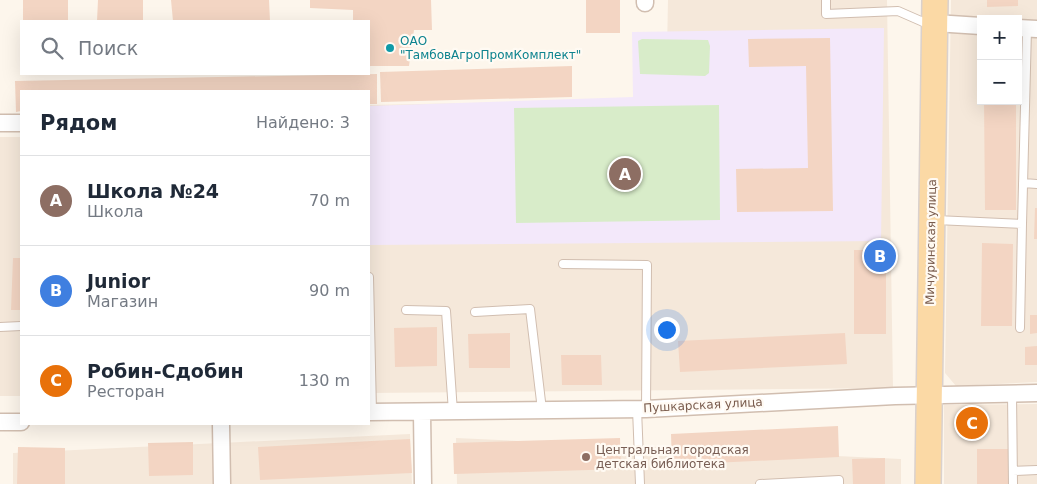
<!DOCTYPE html>
<html lang="ru">
<meta charset="utf-8">
<style>
:root{--surface:#fff;--page:#f2f2f3;--text:#1f2937;--muted:#747a83;--line:#e0e1e3;--accent:#2563eb}
body{margin:0;font-family:"DejaVu Sans",sans-serif;background:var(--page);color:var(--text)}
.controls{position:absolute;right:15px;top:15px;display:grid;overflow:hidden;border-radius:0px;box-shadow:0 5px 20px #0002}
.controls button{width:45px;height:45px;display:grid;place-items:center;padding:0;border:0;border-bottom:1px solid var(--line);background:var(--surface);color:var(--text);font:25px sans-serif}
.you{position:absolute;left:666px;top:329px;width:18px;height:18px;margin:-12px;border:4px solid #fff;border-radius:50%;background:#1a73e8;box-shadow:0 0 0 8px #1a73e833}
.badge{display:grid;place-items:center;width:32px;height:32px;border-radius:50%;background:var(--accent);color:#fff;font-size:16px;font-weight:700}
.pin{position:absolute;translate:-50% -50%;border:2px solid #fff;box-shadow:0 1px 5px #0006}
.list{margin:0;padding:0;list-style:none}
h2{display:flex;justify-content:space-between;align-items:center;height:65px;margin:0;padding:0 20px;font-size:21px}
h2 small{font-size:16px;font-weight:400;color:var(--muted)}
.list li{display:grid;grid-template-columns:32px 1fr auto;gap:15px;align-items:center;box-sizing:border-box;height:90px;padding:0 20px;border-top:1px solid var(--line)}
.list b{display:block;font-size:19px;white-space:nowrap}
.list p{margin:0;font-size:16px;white-space:nowrap;color:var(--muted)}
.list em{font-size:16px;font-style:normal;color:var(--muted)}
.icon{flex:none;width:28px;height:28px;fill:none;stroke:currentColor;stroke-width:2;stroke-linecap:round;stroke-linejoin:round}
.map{position:relative;flex:none;width:1037px;height:484px;overflow:hidden}
.search{position:absolute;background:var(--surface);box-shadow:0 5px 20px #0002;left:20px;top:20px;width:350px;height:55px;display:flex;align-items:center;gap:12px;box-sizing:border-box;padding:0 18px;border-radius:0px;color:var(--muted);font-size:19px}
.panel{position:absolute;background:var(--surface);box-shadow:0 5px 20px #0002;left:20px;top:90px;width:350px;height:335px;border-radius:0px}
.map>svg:first-child{display:block}
</style>
<div class="map">
<svg width="1037" height="484" viewBox="0 0 1037 484">
<rect width="100%" height="100%" fill="#fdf6ec"/>
<path fill="#f5e8da" fill-rule="evenodd" d="M668 0H887L893 388 369 393V105L666 99Z
M951 0H1037V382L956 386 945 373ZM981 19H1018V101H981Z
M0 137H21V396H0Z
M1037 404V484H944V405Z
M410 434 412 484H13V453Z
M456 438 901 459V484H457Z"/>
<path fill="#f3e8fa" d="M884 28 881 241 369 245V106L633 97 632 32Z"/>
<path fill="#d8ecc9" d="M642 39 708 40 710 46 709 73 705 76 640 74 638 41Z
M719 105 720 220 516 223 514 108Z"/>
<path fill="#f3d5c3" d="M23 0H68V21H23Z
M98 0H143V21H97Z
M171 0H269L270 21H173Z
M310 0H431L432 30H414L409 66H369V21H353V10L310 8Z
M586 0H620V33H586Z
M987 0H1018V6L987 7Z
M830 38 833 211 737 212 736 169 808 168 806 66 749 67 748 39Z
M572 66V97L381 102 380 72Z
M377 74V104H369V91H21V111L16 112 15 81Z
M984 101H1016V210H985Z
M1035 208H1037V239H1034Z
M982 243 1013 244 1012 326H981Z
M854 250H886V334H854Z
M13 258H21V310H11Z
M1030 315H1037V333L1030 334Z
M437 327V366L395 367 394 328Z
M510 333V368H469L468 334Z
M845 333 847 364 680 372 678 341Z
M1037 346V365H1025V347Z
M561 355H601L602 385H562Z
M838 426 839 457 672 465 671 434Z
M620 438 621 469 454 474 453 443Z
M410 439 412 473 260 480 258 447Z
M193 442V475L149 476 148 443Z
M18 447 65 448V484H17Z
M977 449H1009L1008 484H977Z
M885 458V484H853L852 459Z"/>
<g fill="none" stroke-linecap="round" stroke-linejoin="round">
<defs>
<path id="service" d="M826 0V14L898 11 930 25
M1023 183 1037 184
M936 220 1022 224 1020 328
M1022 224 1027 29
M563 264 647 265 646 409
M369 277 372 412
M406 310 446 311 453 412
M475 312 530 309 542 410
M0 327 21 326
M1012 394 1013 484
M637 409 640 484
M1013 471 1037 470
M760 484 839 480V484"/>
<path id="minor" d="M645 0V3
M935 23 981 26
M1018 28 1037 29
M0 123H21
M369 412 646 409 895 396 1037 393
M422 413 423 484
M0 422H21
M221 424 222 484"/>
<path id="primary" d="M928 484 935 0"/>
</defs>
<use href="#service" stroke="#d1beb0" stroke-width="10"/>
<use href="#minor" stroke="#d1beb0" stroke-width="19"/>
<use href="#primary" stroke="#dad1cd" stroke-width="28"/>
<use href="#service" stroke="#fff" stroke-width="8"/>
<use href="#minor" stroke="#fff" stroke-width="16"/>
<use href="#primary" stroke="#fbd9a5" stroke-width="25"/>
</g>
<circle fill="#0f9aa8" stroke="#fffaf3" stroke-width="2" cx="390" cy="48" r="5"/>
<circle fill="#8d6e63" stroke="#fffaf3" stroke-width="2" cx="586" cy="457" r="5"/>
<g text-anchor="middle" stroke-width="4.5" stroke-linejoin="round" paint-order="stroke">
<g font-size="12" fill="#0d838f" stroke="#fffaf3" text-anchor="start">
<text x="400" y="45">ОАО<tspan x="400" dy="14">"ТамбовАгроПромКомплект"</tspan></text>
</g>
<g font-size="12" fill="#7a5c4d" stroke="#fffaf3">
<text transform="translate(931 242) rotate(-89)" y="4">Мичуринская улица</text>
<text transform="translate(703 405) rotate(-3)" y="4">Пушкарская улица</text>
</g>
<g font-size="12" fill="#785e54" stroke="#fffaf3" text-anchor="start">
<text x="596" y="454">Центральная городская<tspan x="596" dy="14">детская библиотека</tspan></text>
</g>
</g>
</svg>
<div class="controls">
<button>+</button>
<button>−</button>
</div>
<div class="you"></div>
<div class="pin badge" style="left:625px;top:174px;background:#8d6e63">A</div>
<div class="pin badge" style="left:880px;top:256px;background:#3f7fe0">B</div>
<div class="pin badge" style="left:972px;top:423px;background:#e8710a">C</div>
<div class="search"><svg class="icon" aria-label="search" viewBox="0 0 24 24"><circle cx="10" cy="10" r="6"/><path d="M15 15l6 6"/></svg>Поиск</div>
<section class="panel">
<h2>Рядом<small>Найдено: 3</small></h2>
<ul class="list">
<li><span class="badge" style="background:#8d6e63">A</span><div><b>Школа №24</b><p>Школа</p></div><em>70 m</em></li>
<li><span class="badge" style="background:#3f7fe0">B</span><div><b>Junior</b><p>Магазин</p></div><em>90 m</em></li>
<li><span class="badge" style="background:#e8710a">C</span><div><b>Робин-Сдобин</b><p>Ресторан</p></div><em>130 m</em></li>
</ul>
</section>
</div>
